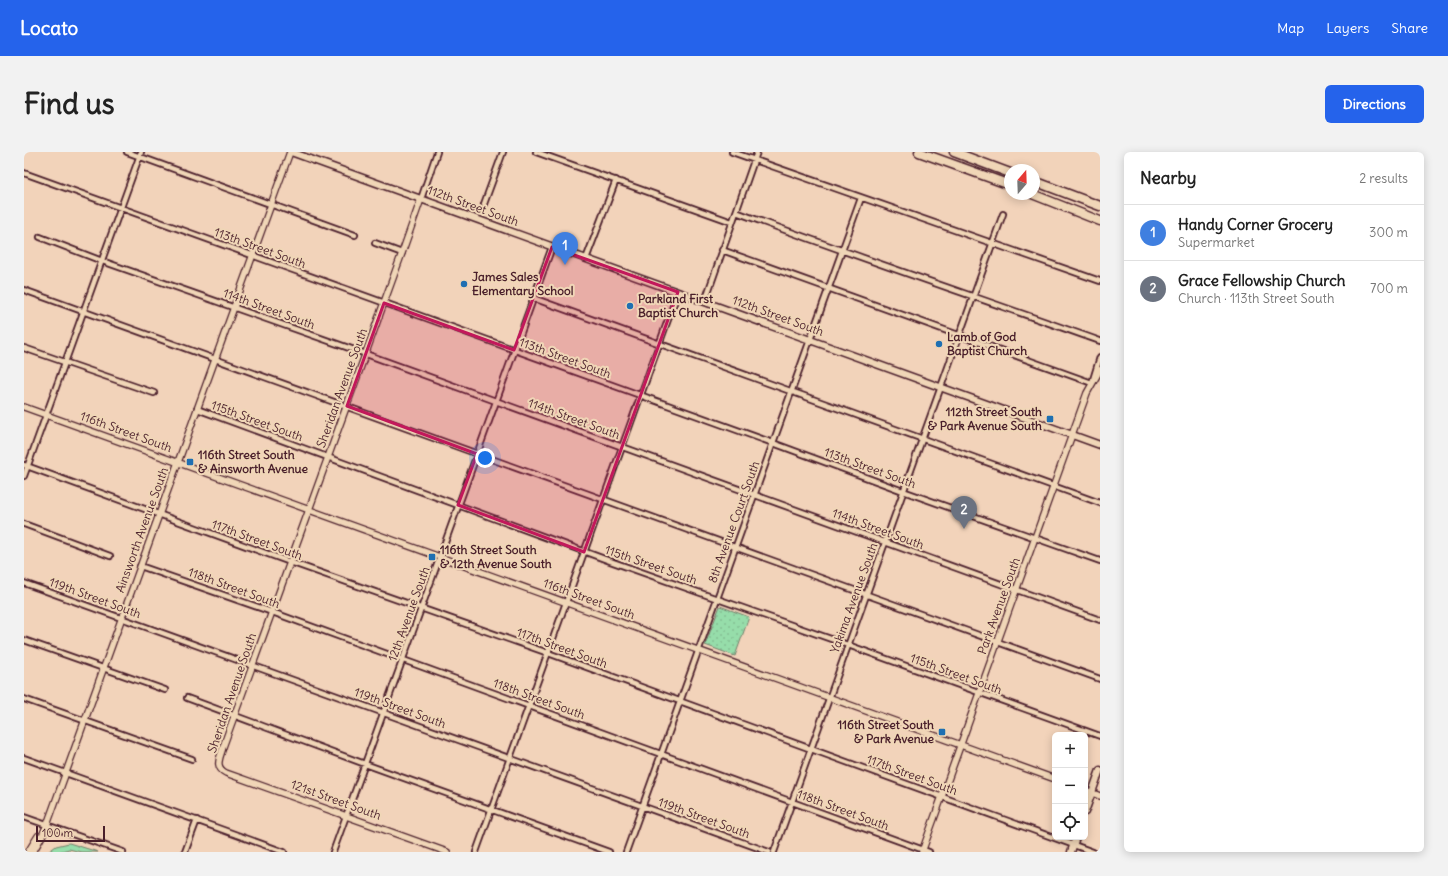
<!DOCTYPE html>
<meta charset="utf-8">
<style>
:root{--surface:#fff;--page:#f2f2f2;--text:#222;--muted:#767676;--line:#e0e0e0;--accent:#2563eb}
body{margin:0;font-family:Delius,sans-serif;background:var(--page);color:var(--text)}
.controls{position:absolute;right:12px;bottom:12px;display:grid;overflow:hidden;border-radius:6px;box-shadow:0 2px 10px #0003}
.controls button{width:36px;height:36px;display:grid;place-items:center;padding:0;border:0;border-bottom:1px solid var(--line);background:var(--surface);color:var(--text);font:20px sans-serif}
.compass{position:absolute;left:980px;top:12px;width:36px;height:36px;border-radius:50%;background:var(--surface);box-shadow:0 2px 10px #0003;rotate:19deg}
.scale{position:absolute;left:12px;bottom:10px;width:69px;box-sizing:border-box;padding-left:4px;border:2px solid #4a1f2b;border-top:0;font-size:11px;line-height:14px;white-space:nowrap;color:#4a1f2b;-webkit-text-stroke:3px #f0d6b7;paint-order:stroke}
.you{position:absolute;left:461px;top:306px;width:14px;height:14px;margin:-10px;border:3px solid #fff;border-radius:50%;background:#1a73e8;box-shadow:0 0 0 6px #1a73e833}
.badge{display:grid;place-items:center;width:26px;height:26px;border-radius:50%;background:var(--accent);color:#fff;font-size:13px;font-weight:700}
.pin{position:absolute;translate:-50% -33px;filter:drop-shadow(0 1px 2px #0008)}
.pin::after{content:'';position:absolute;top:21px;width:14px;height:12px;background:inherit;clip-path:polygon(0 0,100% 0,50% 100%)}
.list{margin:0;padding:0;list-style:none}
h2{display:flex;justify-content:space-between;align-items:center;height:52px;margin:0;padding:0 16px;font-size:17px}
h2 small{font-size:13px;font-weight:400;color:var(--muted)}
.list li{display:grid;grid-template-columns:26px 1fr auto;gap:12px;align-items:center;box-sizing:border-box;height:56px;padding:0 16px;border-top:1px solid var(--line)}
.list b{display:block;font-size:15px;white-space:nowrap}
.list p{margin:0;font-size:13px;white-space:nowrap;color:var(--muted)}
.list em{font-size:13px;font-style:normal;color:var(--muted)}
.icon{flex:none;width:22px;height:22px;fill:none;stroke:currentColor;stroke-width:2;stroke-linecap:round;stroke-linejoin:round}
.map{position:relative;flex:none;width:1076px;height:700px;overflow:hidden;border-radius:6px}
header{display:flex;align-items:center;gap:24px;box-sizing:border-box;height:56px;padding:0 20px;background:var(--accent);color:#fff}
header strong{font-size:19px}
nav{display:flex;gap:22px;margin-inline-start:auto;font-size:14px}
.intro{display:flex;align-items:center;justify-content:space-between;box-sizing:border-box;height:96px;padding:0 24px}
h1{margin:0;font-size:28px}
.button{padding:10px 18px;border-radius:6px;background:var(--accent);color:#fff;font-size:14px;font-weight:700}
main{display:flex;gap:24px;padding:0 24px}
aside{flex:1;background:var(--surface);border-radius:6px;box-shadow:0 2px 10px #0003}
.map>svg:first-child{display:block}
</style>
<header>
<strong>Locato</strong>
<nav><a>Map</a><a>Layers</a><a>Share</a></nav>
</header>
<div class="intro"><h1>Find us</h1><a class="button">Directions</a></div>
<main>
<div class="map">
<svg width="1076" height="700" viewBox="0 0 1076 700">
<defs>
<pattern id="grass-dots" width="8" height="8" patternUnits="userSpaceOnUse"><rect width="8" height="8" fill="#96ddaa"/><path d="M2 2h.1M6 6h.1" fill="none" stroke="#83bd92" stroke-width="1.8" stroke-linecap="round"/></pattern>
</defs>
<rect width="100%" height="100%" fill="#f2d3ba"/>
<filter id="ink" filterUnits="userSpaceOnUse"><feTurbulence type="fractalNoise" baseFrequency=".025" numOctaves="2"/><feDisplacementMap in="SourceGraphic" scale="8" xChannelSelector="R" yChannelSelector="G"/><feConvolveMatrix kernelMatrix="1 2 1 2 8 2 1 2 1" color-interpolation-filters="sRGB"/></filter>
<g filter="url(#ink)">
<path fill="url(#grass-dots)" stroke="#707e6a" d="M696 454 725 465 711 504 681 493Z"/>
<path fill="#96ddaa" stroke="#707e6a" d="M45 691 74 700H57L45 697 34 700H24L32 694Z"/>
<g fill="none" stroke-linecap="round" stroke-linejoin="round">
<defs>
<path id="minor" d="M103 0 331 83
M512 0 708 70
M708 0 1076 129
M0 21 749 291 879 339 1076 409
M397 47 413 0
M460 52 479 0
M712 60C833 105 955 146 1076 189
M16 85 78 109 342 202 1076 468
M351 91 378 101
M698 98 1068 231 1076 205
M562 107 592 28
M0 138 1076 527
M509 146 1076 351
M681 149 733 0
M0 196 130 241
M173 257 586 409 824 493 1076 584
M0 313 266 410 524 501 1069 700
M0 324 117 0
M0 372 86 404
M116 414 248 460 905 700
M0 431 745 700
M0 488 141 538
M163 546 341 612 585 700
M0 547 168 607
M0 606 260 700
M0 665 99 700
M161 700 173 668
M309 700 528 95
M452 700 654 140
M602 700 837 46
M750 700 979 62"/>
<path id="tertiary" d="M397 47 378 101 199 595C196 606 190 615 202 621L423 700
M0 255 1031 627
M1061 638 1076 644
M4 700 14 684
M9 700 18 684 23 673 266 0
M898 700 1063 241 1076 218"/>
<path id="secondary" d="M267 0 1076 293
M1061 660 1076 618
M1047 700 1052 685"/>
<path id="motorway" d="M895 0 986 33
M930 0 986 21
M1010 29 1076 54
M1008 42 1076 69"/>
</defs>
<use href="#minor" stroke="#4a1f2b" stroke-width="8"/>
<use href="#tertiary" stroke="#4a1f2b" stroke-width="8"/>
<use href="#secondary" stroke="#4a1f2b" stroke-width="9"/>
<use href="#motorway" stroke="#4a1f2b" stroke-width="11"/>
<use href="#minor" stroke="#f0d6b7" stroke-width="4.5"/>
<use href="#tertiary" stroke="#f0d6b7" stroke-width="5.5"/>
<use href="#secondary" stroke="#f0d6b7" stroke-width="6"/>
<use href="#motorway" stroke="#f0d6b7" stroke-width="8"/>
</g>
</g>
<path fill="#c2185b" fill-opacity="0.2" stroke="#c2185b" stroke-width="3" stroke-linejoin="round" d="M528 95 654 140 560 400 434 353 453 302 323 254 360 151 490 198Z"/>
<g fill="#1f6fb2" stroke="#f0d6b7" stroke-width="1.5">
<circle cx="440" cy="132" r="4"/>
<circle cx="606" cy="154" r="4"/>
<circle cx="915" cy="192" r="4"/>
<rect x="1022" y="263" width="8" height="8" rx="2"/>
<rect x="162" y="306" width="8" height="8" rx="2"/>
<rect x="404" y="401" width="8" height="8" rx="2"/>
<rect x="914" y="576" width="8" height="8" rx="2"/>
</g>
<g text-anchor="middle" stroke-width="4" stroke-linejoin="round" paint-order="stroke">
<g font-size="12" fill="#4a1f2b" stroke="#f0d6b7">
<text transform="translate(449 54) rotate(20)" y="4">112th Street South</text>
<text transform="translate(236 96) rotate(20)" y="4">113th Street South</text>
<text transform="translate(245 157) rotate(20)" y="4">114th Street South</text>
<text transform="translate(754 164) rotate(20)" y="4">112th Street South</text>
<text transform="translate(541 206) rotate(20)" y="4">113th Street South</text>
<text transform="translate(318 236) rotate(-70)" y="4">Sheridan Avenue South</text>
<text transform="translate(550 267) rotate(20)" y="4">114th Street South</text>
<text transform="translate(233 269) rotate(20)" y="4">115th Street South</text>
<text transform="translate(102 280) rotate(20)" y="4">116th Street South</text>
<text transform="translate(846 316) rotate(20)" y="4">113th Street South</text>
<text transform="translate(710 370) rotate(-70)" y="4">8th Avenue Court South</text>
<text transform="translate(854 377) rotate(20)" y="4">114th Street South</text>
<text transform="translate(118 378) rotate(-70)" y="4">Ainsworth Avenue South</text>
<text transform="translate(233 388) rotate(20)" y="4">117th Street South</text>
<text transform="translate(627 413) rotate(19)" y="4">115th Street South</text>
<text transform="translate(210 436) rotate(20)" y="4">118th Street South</text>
<text transform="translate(71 446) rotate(20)" y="4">119th Street South</text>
<text transform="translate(830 446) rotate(-70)" y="4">Yakima Avenue South</text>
<text transform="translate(565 447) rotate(20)" y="4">116th Street South</text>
<text transform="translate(975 454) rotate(-70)" y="4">Park Avenue South</text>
<text transform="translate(385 462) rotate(-70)" y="4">12th Avenue South</text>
<text transform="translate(538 496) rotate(20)" y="4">117th Street South</text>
<text transform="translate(932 522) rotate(20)" y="4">115th Street South</text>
<text transform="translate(208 541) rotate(-71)" y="4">Sheridan Avenue South</text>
<text transform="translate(515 547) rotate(20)" y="4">118th Street South</text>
<text transform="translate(376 556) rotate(20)" y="4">119th Street South</text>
<text transform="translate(888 623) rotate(20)" y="4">117th Street South</text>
<text transform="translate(312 648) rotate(20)" y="4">121st Street South</text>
<text transform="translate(819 658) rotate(20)" y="4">118th Street South</text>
<text transform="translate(680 666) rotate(20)" y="4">119th Street South</text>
</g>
<g font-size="12" font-weight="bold" fill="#4a1f2b" stroke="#f0d6b7" text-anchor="start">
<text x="448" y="129">James Sales<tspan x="448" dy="14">Elementary School</tspan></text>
<text x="614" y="151">Parkland First<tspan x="614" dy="14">Baptist Church</tspan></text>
<text x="923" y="189">Lamb of God<tspan x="923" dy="14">Baptist Church</tspan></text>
<text x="1018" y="264" text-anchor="end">112th Street South<tspan x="1018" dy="14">&amp; Park Avenue South</tspan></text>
<text x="174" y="307">116th Street South<tspan x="174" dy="14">&amp; Ainsworth Avenue</tspan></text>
<text x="416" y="402">116th Street South<tspan x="416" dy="14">&amp; 12th Avenue South</tspan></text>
<text x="910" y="577" text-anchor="end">116th Street South<tspan x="910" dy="14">&amp; Park Avenue</tspan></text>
</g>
</g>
</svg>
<div class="controls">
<button>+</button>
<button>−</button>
<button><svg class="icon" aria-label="locate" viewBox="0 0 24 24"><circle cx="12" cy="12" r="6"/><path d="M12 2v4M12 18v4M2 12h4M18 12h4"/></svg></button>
</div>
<svg class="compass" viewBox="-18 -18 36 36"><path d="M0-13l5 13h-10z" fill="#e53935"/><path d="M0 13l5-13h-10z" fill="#767676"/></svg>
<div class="scale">100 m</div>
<div class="you"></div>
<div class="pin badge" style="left:541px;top:113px;background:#3f7fe0">1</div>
<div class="pin badge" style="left:940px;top:377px;background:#6b7280">2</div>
</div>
<aside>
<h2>Nearby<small>2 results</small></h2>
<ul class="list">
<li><span class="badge" style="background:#3f7fe0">1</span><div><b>Handy Corner Grocery</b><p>Supermarket</p></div><em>300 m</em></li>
<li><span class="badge" style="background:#6b7280">2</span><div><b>Grace Fellowship Church</b><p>Church · 113th Street South</p></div><em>700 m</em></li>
</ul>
</aside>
</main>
